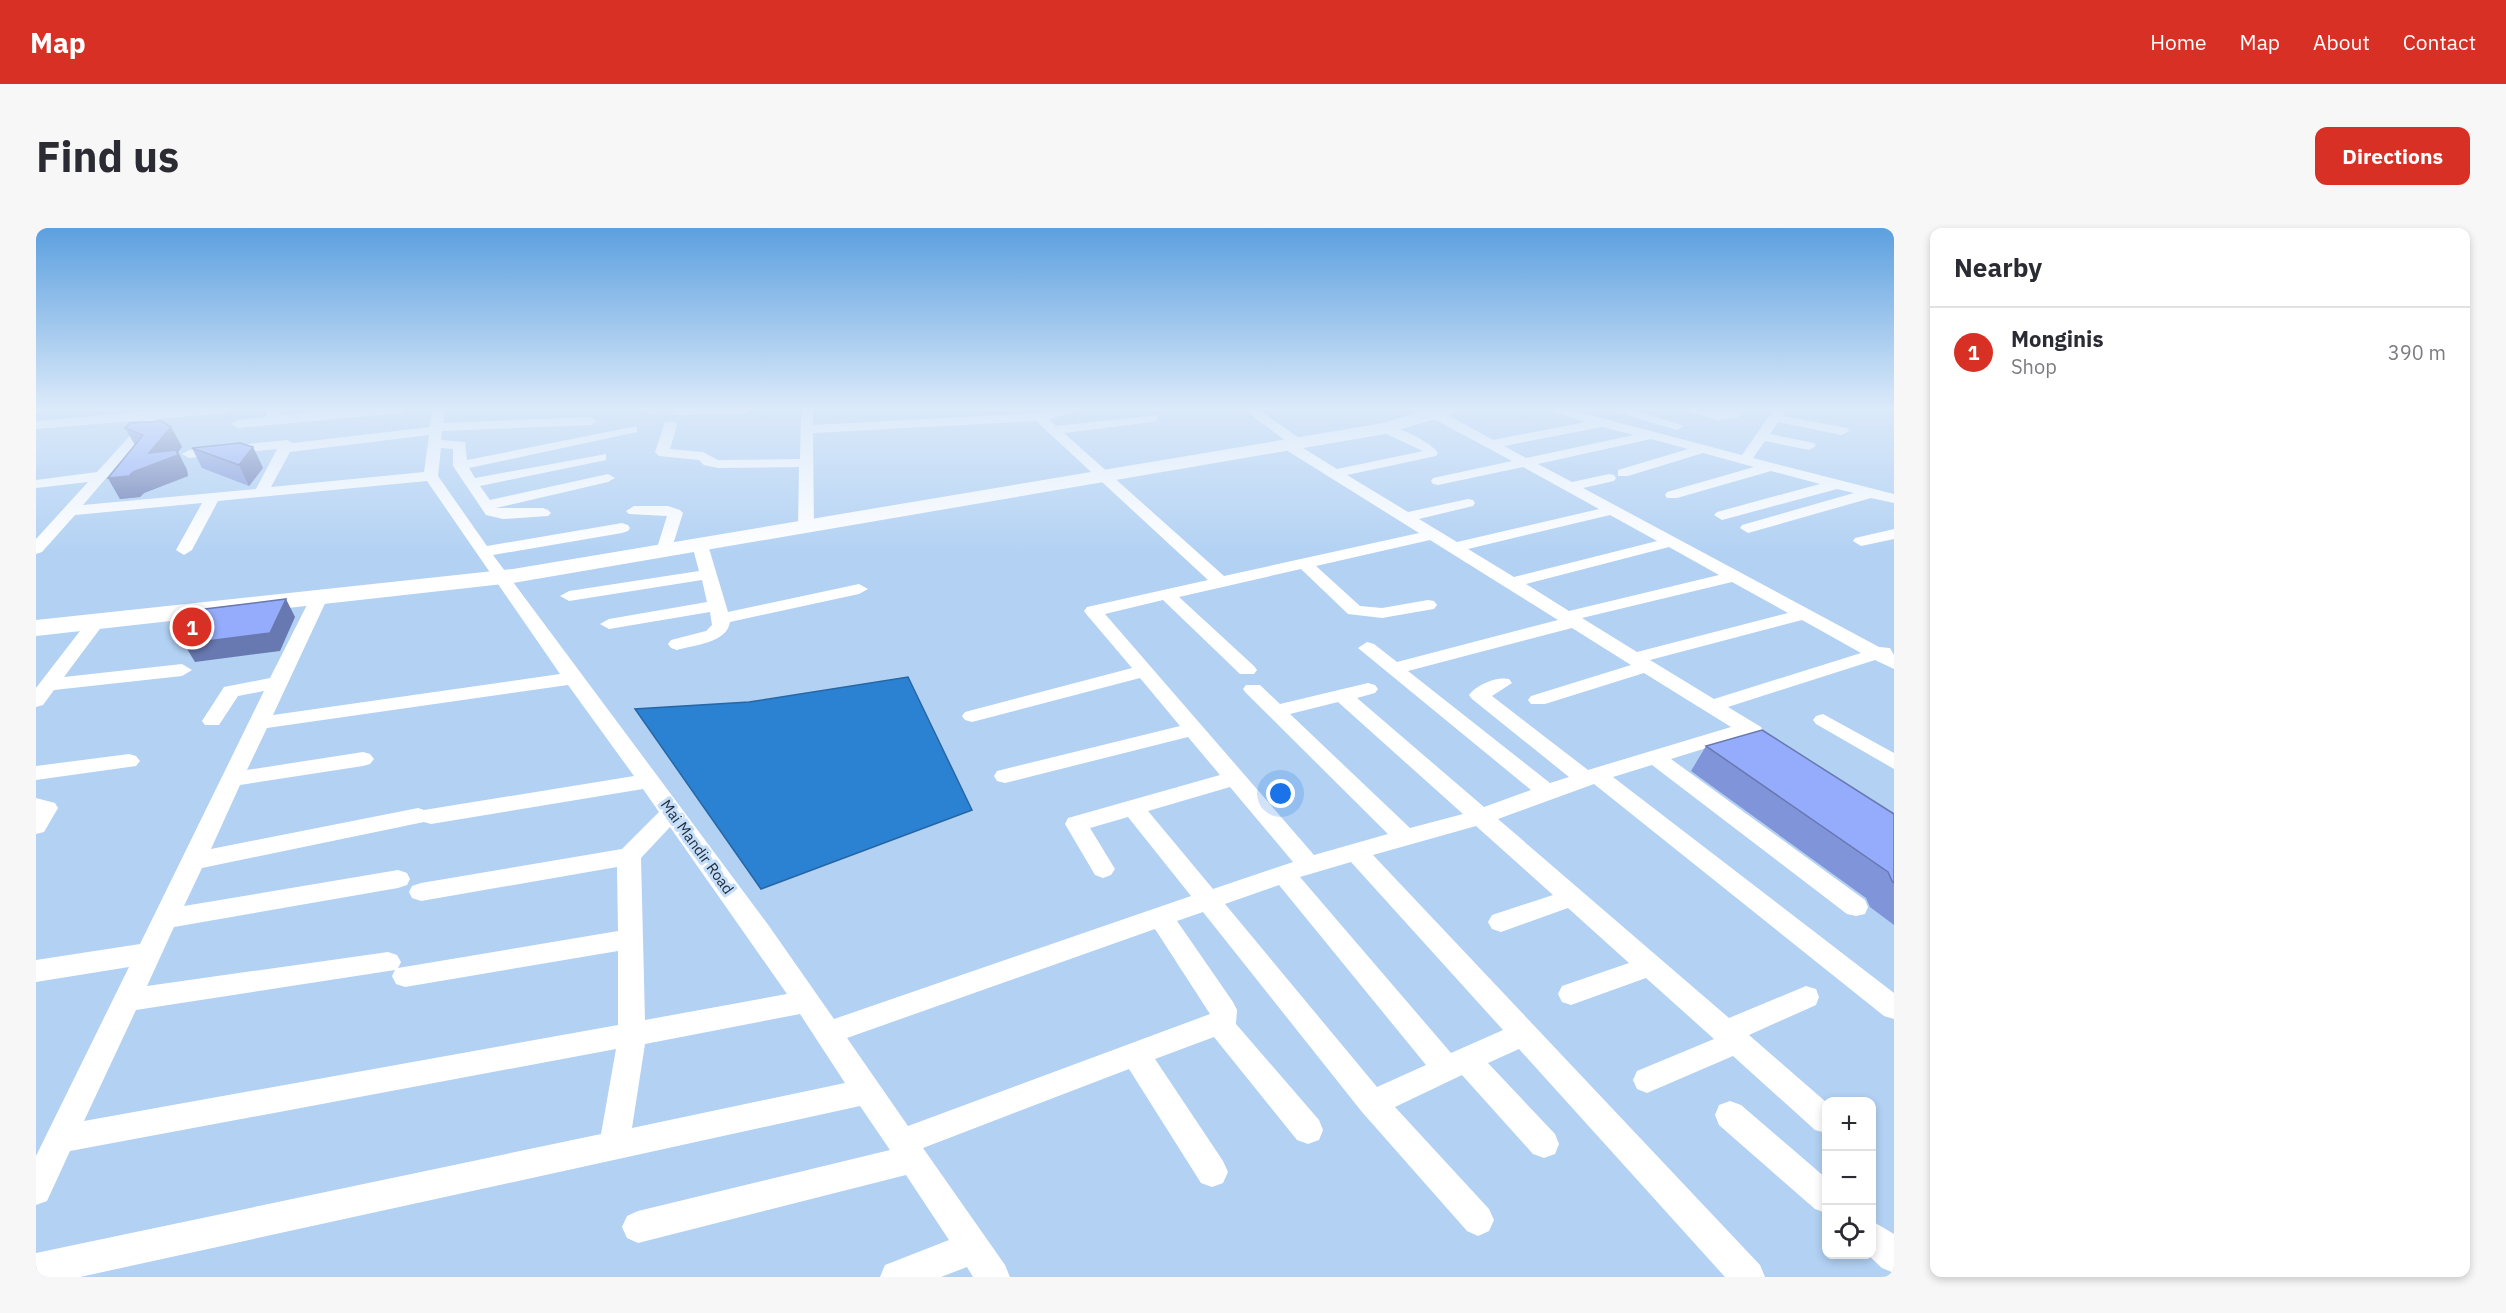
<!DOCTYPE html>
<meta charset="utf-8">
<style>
:root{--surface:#fff;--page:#f7f7f7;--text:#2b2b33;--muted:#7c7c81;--line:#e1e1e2;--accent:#d93025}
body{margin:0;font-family:"IBM Plex Sans",sans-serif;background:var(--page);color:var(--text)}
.controls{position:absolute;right:18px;bottom:18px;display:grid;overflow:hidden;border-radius:12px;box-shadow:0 3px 9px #0003}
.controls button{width:54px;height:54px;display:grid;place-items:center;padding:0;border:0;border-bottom:2px solid var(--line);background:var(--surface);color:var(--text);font:30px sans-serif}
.you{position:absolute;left:1245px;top:566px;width:21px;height:21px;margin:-15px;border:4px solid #fff;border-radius:50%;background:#1a73e8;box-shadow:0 0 0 9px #1a73e833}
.badge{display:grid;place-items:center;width:39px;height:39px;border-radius:50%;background:var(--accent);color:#fff;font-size:20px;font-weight:700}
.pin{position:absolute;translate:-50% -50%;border:3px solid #fff;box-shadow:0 2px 6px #0006}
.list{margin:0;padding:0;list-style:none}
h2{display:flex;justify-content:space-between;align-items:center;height:78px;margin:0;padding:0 24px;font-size:26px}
h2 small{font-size:20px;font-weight:400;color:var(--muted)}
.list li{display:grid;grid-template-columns:39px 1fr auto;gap:18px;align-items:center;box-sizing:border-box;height:90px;padding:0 24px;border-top:2px solid var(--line)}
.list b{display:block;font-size:22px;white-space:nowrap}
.list p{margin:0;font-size:20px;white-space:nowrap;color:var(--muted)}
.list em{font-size:20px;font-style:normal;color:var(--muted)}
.icon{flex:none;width:33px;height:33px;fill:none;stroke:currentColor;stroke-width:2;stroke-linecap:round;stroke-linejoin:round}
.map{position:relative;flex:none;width:1858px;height:1049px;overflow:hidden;border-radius:12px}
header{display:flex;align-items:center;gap:36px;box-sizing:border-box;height:84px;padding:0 30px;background:var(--accent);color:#fff}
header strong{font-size:28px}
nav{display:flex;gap:33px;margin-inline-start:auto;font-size:21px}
.intro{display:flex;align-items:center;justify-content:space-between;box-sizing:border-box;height:144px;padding:0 36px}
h1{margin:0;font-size:42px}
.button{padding:15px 27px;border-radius:12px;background:var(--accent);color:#fff;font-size:21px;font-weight:700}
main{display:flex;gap:36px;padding:0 36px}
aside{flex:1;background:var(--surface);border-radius:12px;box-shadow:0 3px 9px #0003}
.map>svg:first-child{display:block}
</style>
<header>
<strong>Map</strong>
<nav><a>Home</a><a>Map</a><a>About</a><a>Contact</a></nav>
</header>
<div class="intro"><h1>Find us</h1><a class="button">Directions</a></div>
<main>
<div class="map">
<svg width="1858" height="1049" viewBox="0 0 1858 1049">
<rect width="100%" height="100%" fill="#b2d1f3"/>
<path fill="#2b81d2" stroke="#2767a4" stroke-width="1.5" d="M872 449 936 582 725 661 599 481 713 474Z"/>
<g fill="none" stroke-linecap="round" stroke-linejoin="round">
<path fill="#fff" fill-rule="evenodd" d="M0 181H11L0 186Z
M138 181H195L189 185 121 191 47 277 220 261 241 221 153 230 146 226 153 222 251 212 257 215 394 199 396 181H408L407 195 555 189 561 193 555 197 406 203 405 212 429 214 431 232 601 198V204L433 240 439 250 570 226V232L444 258 454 272 572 246 579 250 572 254 460 280H507L512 282 515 285 512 288 467 291 450 287 417 238V221L405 220 402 248 451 318 586 295 592 297 594 300 592 303 586 305 457 327 733 698 798 791 1155 668 1092 589 1054 600 1079 641 1075 647 1067 650 1059 647 1029 596 1032 590 1184 547 1152 509 969 555 961 553 958 548 961 543 969 541 1144 498 1104 450 936 494 929 492 926 488 929 484 1096 440 1051 387 1048 383 1051 379 1172 352 1000 193 777 205 778 299 770 304 762 299 763 239 682 240 668 237 663 232 623 228 619 224 629 194H639L641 197 634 221 667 224 682 232 764 231 765 181H777V197L1003 185 1023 181H1052L1013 191 1020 198 1121 187V193L1116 194 1028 205 1188 348 1383 305 1247 220 1245 217 1250 213 1207 181H1222L1266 212 1268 215 1264 218 1301 241 1387 223 1344 203V197C1357 195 1395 214 1402 225L1400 228 1311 247 1372 284 1432 271 1437 272 1439 275 1437 278 1383 291 1421 314 1563 281 1487 239 1402 257 1397 256 1395 253 1397 250 1476 233 1396 190V184H1406L1457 212 1550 194 1508 181H1531L1706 227 1738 181H1751L1747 188 1811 200 1813 203 1806 207 1742 194 1734 206 1778 215 1780 218 1773 222 1729 213 1717 230 1858 266V275L1835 270 1712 305 1704 300 1706 297 1818 265 1801 261 1686 292 1678 287 1681 284 1784 256 1735 243 1641 270H1631L1629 267 1631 264 1718 239 1667 225 1592 248H1582V242L1652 221 1615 211 1502 236 1536 254 1573 246 1578 247 1580 250 1578 253 1547 260 1843 419 1854 420 1858 427V441L1839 432 1692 479 1725 499 1728 504 1725 509 1718 510 1709 508 1635 531 1829 672 1832 679 1829 686 1820 688 1811 686 1616 537 1577 549 1858 765V791L1848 788 1558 556 1462 591 1693 790 1770 758 1780 761 1783 769 1780 777 1713 807 1790 874V905L1779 902 1697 828 1611 865 1601 861 1597 852 1601 843 1678 811 1610 750 1535 777 1526 774 1522 766 1526 758 1593 735 1532 680 1465 704 1456 701 1452 694 1456 687 1517 667 1440 598 1337 627 1724 1037 1729 1049H1689L1483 821 1452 835 1519 906 1523 916 1519 926 1508 930 1497 926 1426 847 1359 879 1453 981 1458 992 1453 1003 1442 1008 1431 1003 1326 884 1167 684 1141 693 1197 774 1201 782 1200 796 1283 892 1287 902 1283 912 1272 916 1261 912 1178 809 1119 831 1187 933 1192 944 1187 955 1176 959 1165 955 1093 841 887 920 969 1037 974 1049H937L931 1039 905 1049H844L849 1037 913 1012 870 947 602 1015 591 1010 586 999 591 988 602 983 854 922 824 878 44 1049H0V1025L565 906 580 821 34 923 11 973 0 977V928L93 739 0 754V732L104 716 228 463 202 468 183 497H169L166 493 188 459 234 450 277 365H289L292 369 237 487 524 446 391 253 182 273 156 322 148 327 140 322 166 275 39 287 6 324 0 326V311L52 254 0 260V252L61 244 108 192 0 201V193ZM1566 199 1598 207 1490 230 1468 218ZM393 207 388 244 235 259 254 224ZM1574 287 1621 313 1478 349 1432 321ZM1394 312 1522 392 1361 434 1338 416 1331 414 1322 420 1495 562 1448 579 1321 470 1339 465 1342 461 1339 457 1332 455 1244 476 1224 457H1210L1207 461 1210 465 1352 606 1278 627 1069 386 1127 372 1204 446H1218L1221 442 1218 438 1143 369 1265 341 1312 386 1346 390 1392 382 1398 381 1401 377 1398 373 1392 372 1346 380 1324 378 1280 338ZM1633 319 1683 347 1533 383 1490 356ZM1696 354 1752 385 1601 424 1546 390ZM1766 392 1825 425 1678 471 1614 432ZM1536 400 1595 437 1495 468 1492 472 1495 476H1509L1608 445 1695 499 1552 542 1456 468 1476 455 1473 451C1461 448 1440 457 1433 467L1436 471 1533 549 1514 555 1372 443ZM532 457 598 548 388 582 382 580 175 621 204 557 327 538 334 536 338 531 334 526 327 524 211 542 231 500ZM1302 474 1427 586 1374 600 1254 486ZM1194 559 1257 634 1177 661 1112 583ZM607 561 623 584 586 621 385 655 376 658 373 664 376 670 385 673 581 639 582 703 362 740 365 734 361 727 352 724 111 758 138 699 362 660 371 657 374 651 371 645 362 642 148 678 166 640 388 594 395 596ZM634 599 751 766 609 792 605 630ZM1315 634 1467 802 1415 825 1264 649ZM1243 657 1390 837 1341 859 1189 676ZM1119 701 1174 786 872 898 811 810ZM582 723V797L48 893 100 782 359 742 356 748 360 756 369 759ZM764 786 809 855 596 900 609 816Z
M233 181H246L242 187 313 181H371L365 185 202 200 195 196 202 192 229 189Z
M598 181H624V182L618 186Z
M637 181H716L710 185 642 187 637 186Z
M1571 181H1593L1648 198 1641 202Z
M1645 181 1681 184 1708 181 1702 190 1681 192Z
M598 278H632L644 282 647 285 634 326 628 328 620 323 631 288 593 286 590 283Z
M1858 301V311L1825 318 1817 313 1819 310Z
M664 312 672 317 692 384 823 356 832 361 823 366 694 394C691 415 658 417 641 422L635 420 632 416 635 412 670 403 676 397 674 384 573 401 564 396 573 391 671 374 666 352 533 373 524 368 533 363 663 343 656 317Z
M60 389 69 394 28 449 146 436 156 442 146 448 18 462 7 477 0 479V460L54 390Z
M1787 486 1858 525V541L1780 496 1777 492 1780 488Z
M93 526 100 528 104 533 100 538 0 552V538Z
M0 570 19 575 22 580 8 604 0 606Z
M1694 873 1705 877 1790 950V985L1779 981 1683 897 1679 887 1683 877Z
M1836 993 1858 1006V1045L1846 1040 1831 1026H1836Z"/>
<path fill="#fff" fill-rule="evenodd" d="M1392 181H1422L1419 185 1349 206 477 355 0 408V392L477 341 1347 195Z"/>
</g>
<path fill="#8094d9" d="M135 199 146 219 142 224 151 242 152 248 108 265 104 269 84 271 72 250 99 217 89 200Z
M217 219 227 240 213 258 166 240 156 220Z
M1670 518 1858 586V697L1834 679 1830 670 1655 543Z"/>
<path fill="#6878b0" d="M135 199 146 219 142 224 151 242 152 248 108 265 104 269 84 271 72 250 113 225Z
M217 219 227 240 213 258 203 237Z
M250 371 259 389 244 423 159 434 148 416Z"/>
<path fill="#95acfc" stroke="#6878b0" stroke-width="1.5" d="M125 193 135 199 113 225 140 222 142 227 97 244 93 248 72 250 107 207 89 200 94 195Z
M204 215 217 219 203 237 156 220Z
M250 371 234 405 148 416 169 381Z
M1726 502 1858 586V655L1856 653 1852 644 1670 518Z"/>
<linearGradient id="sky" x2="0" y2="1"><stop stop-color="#5ca0df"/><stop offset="0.55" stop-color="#dceafa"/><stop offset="1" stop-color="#dceafa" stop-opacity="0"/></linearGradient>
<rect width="1858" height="328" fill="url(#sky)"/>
<g text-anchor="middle" stroke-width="6" stroke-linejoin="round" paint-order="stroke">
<g font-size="15" fill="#1f2b38" stroke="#c4ddf9">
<text transform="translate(661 619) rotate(54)" y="5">Mai Mandir Road</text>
</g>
</g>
</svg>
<div class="controls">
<button>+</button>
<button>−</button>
<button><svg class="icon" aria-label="locate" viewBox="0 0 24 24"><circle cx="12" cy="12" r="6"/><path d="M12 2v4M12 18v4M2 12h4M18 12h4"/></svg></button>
</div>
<div class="you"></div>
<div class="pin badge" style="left:156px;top:399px">1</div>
</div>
<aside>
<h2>Nearby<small></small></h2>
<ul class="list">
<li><span class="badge">1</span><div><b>Monginis</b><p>Shop</p></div><em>390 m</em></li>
</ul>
</aside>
</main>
